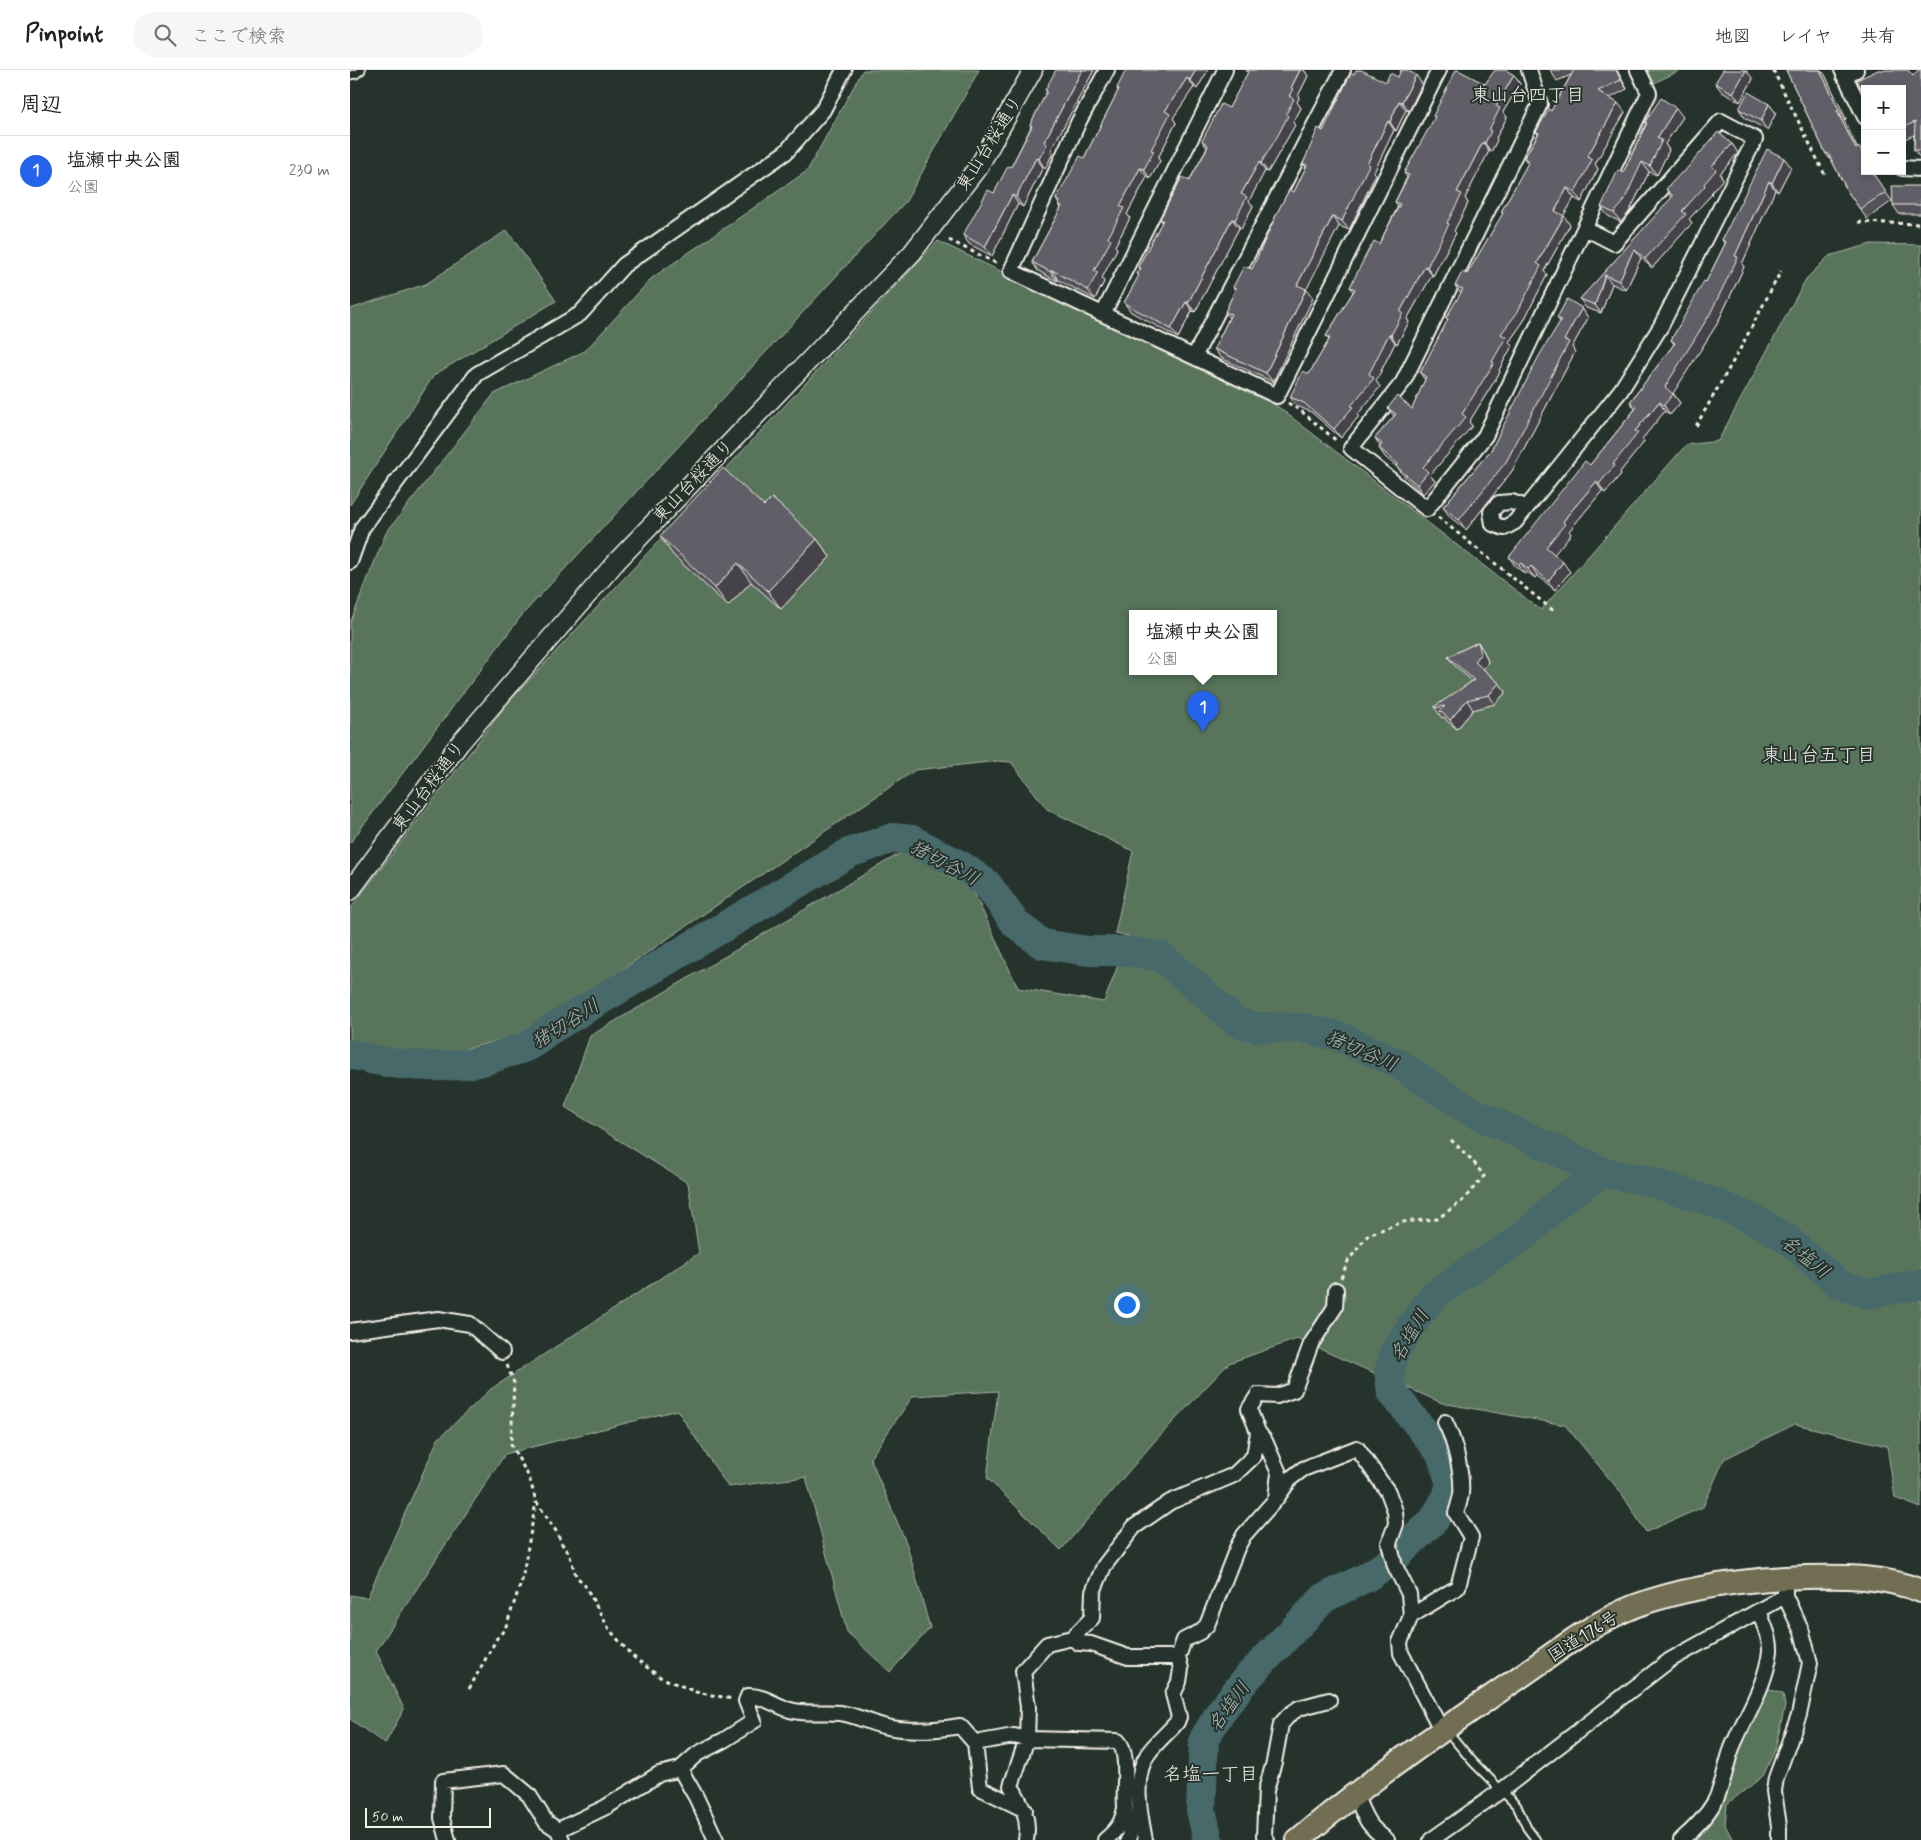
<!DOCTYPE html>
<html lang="ja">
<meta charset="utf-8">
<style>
:root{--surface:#fff;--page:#f6f6f6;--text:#202124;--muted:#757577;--line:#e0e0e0;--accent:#2563eb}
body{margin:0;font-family:Mynerve,"Klee One",sans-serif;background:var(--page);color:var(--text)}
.controls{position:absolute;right:15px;top:15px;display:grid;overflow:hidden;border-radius:0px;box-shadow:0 2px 8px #0003}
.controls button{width:45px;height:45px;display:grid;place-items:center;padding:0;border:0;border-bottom:1px solid var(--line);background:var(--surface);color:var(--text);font:25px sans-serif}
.scale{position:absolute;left:15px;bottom:12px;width:126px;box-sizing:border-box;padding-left:5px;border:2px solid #f4f1e8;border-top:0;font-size:14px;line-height:18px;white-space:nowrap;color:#f4f1e8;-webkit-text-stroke:4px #26332d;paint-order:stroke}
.you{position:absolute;left:776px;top:1234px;width:18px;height:18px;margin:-12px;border:4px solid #fff;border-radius:50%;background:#1a73e8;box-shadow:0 0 0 8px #1a73e833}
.badge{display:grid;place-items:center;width:32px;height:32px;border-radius:50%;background:var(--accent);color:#fff;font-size:16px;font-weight:700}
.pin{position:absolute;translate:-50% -41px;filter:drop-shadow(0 1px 2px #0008)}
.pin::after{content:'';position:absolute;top:26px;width:18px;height:15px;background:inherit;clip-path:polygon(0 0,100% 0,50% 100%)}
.popup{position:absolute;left:779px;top:540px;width:148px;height:65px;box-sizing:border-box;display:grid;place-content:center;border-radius:0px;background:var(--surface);filter:drop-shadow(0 1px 4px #0005);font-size:16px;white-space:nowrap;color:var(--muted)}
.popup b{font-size:19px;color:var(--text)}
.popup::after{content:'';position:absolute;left:50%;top:100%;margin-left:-10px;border:10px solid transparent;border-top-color:var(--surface)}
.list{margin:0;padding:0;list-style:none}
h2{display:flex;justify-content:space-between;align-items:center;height:65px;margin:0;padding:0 20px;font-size:21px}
h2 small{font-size:16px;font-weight:400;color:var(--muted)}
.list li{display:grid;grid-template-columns:32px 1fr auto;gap:15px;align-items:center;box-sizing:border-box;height:70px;padding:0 20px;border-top:1px solid var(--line)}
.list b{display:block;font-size:19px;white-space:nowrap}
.list p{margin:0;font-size:16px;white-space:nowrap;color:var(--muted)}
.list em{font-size:16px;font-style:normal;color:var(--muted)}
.icon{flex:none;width:28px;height:28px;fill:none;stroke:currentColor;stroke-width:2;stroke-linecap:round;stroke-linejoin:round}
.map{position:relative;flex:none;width:1571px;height:1770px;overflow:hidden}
header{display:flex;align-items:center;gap:30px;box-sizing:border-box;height:70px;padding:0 25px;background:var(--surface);border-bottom:1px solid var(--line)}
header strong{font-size:24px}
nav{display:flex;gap:28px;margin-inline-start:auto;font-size:18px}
.search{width:350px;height:45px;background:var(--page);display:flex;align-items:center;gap:12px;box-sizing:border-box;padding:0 18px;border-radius:28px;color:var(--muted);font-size:19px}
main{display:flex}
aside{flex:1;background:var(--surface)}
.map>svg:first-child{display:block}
</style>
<header>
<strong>Pinpoint</strong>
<div class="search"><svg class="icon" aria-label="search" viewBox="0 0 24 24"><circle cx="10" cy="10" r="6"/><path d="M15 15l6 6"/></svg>ここで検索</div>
<nav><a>地図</a><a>レイヤ</a><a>共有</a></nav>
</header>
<main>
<aside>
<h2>周辺<small></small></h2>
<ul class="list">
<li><span class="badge">1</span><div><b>塩瀬中央公園</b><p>公園</p></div><em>230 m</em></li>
</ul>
</aside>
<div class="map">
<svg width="1571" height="1770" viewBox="0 0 1571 1770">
<rect width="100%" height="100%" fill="#26332d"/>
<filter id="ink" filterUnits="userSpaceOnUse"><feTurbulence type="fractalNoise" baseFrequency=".02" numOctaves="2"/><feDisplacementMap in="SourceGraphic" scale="10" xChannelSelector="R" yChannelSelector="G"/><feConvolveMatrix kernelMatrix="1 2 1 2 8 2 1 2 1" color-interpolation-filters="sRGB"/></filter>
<g filter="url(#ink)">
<path fill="#58745b" stroke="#a6b2a2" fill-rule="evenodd" d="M513 0H629L556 131 172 545 0 773V553L36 463 144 324 235 281 302 208 457 101Z
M1297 0H1331L1304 13Z
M157 160 206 231 84 305 0 435V239L76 214Z
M588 171 923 333 1191 540 1336 375 1368 371 1456 209 1479 186 1521 174 1571 175V1438L1545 1428 1537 1376 1445 1354 1374 1389 1353 1437 1296 1462 1272 1424 1215 1355 1092 1333 947 1269 879 1293 803 1373 711 1480 637 1408 648 1321 563 1326 520 1388 557 1475 580 1558 540 1602 497 1562 456 1407 378 1417 327 1340 155 1384 26 1581 54 1639 35 1674 0 1649V1525L17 1528 88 1369 141 1319 349 1183 338 1113 215 1037 240 966 554 781 623 820 668 918 754 932 779 866 765 863 783 781 697 739 661 692 648 691 565 700 181 962 108 981 86 984 0 974V839L157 634ZM783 543H923V601H783Z
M1415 1617 1433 1624 1435 1636 1425 1680 1413 1706 1377 1734 1375 1755 1383 1770H1345V1750L1373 1723Z"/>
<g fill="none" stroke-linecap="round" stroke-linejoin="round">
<path stroke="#46696b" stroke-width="30" d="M0 984C40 995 81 1000 123 993 134 992 145 987 156 983 172 979 185 975 196 962L499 783 543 768 562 770 613 797 637 814 666 854 692 874 738 881H776L812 887 888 953 907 957 954 958 990 967 1047 993 1120 1041 1253 1102 1298 1111 1360 1131 1405 1150 1436 1168 1489 1214 1518 1224 1571 1214
M858 1770 851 1740 854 1669 871 1641 896 1609 974 1528 1017 1507 1040 1492 1084 1450 1097 1427 1101 1414 1091 1383 1042 1322 1039 1302 1045 1282 1062 1255 1083 1226 1120 1200 1169 1170 1214 1128 1253 1102"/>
<defs>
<path id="service" d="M0 5 6 4 11 0
M1097 1661 1123 1692 1167 1736 1177 1758 1186 1770"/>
<path id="minor" d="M757 0 729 51 661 201 927 326 1089 0
M1179 0 1190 34 1053 312 1001 378 1077 439 1135 366 1299 23 1288 0
M1492 0 1515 47
M1494 6 1506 0
M1552 98 1571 99
M753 244 875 0
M844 287 993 0
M1176 437 1162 432 1149 433 1141 442 1143 454 1154 458 1165 452 1271 320 1311 256 1405 69 1371 51 1264 173 1235 158
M0 492 12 458 127 304 230 244 274 195 436 82 473 40 494 0
M0 1261 88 1249 120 1254 152 1282
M908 1362 915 1371 929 1403 926 1428
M722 1568 729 1573 741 1574 778 1587H828
M1092 1661 1051 1583 1050 1572 1061 1546 1108 1517 1121 1467 1106 1443C1108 1437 1110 1430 1111 1424 1113 1404 1104 1369 1095 1352
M625 1673 664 1666 677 1669 768 1671C780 1683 773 1719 775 1736 776 1751 784 1755 778 1770
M330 1699 346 1727 366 1770
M1005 1724C1015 1747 1016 1755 1037 1770
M208 1760 256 1737 309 1704 330 1699 347 1684 374 1670 404 1651 396 1631 398 1626C413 1625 426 1636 440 1640 457 1645 473 1641 490 1643 506 1645 522 1654 537 1657 561 1662 586 1660 610 1656L625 1673 630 1718 675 1740
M98 1770 92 1748 93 1711 154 1704 179 1725 196 1752 208 1760 212 1770
M676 1770C680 1748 672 1734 661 1716L677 1669 678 1637 673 1601 697 1574 722 1568 742 1548 743 1522 754 1496 784 1457 820 1432 884 1405 904 1386 908 1362 899 1339 908 1325 927 1326 944 1320 961 1274 985 1237 986 1220
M755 1770C767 1760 772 1753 775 1738
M795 1770C790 1744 782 1707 798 1684 806 1672 818 1663 827 1652L829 1647 823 1624 829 1612 831 1599 828 1587 834 1570 850 1562 857 1555 887 1478 894 1465 926 1429 941 1408 953 1399 1007 1378 1038 1422 1045 1441 1046 1454 1039 1473 1045 1496 1059 1524 1061 1546
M917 1770 914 1766 916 1720 924 1692 931 1654 939 1645 949 1638 979 1630
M1081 1770 1152 1720 1320 1590 1435 1526
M1331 1770C1344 1759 1355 1748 1364 1733 1374 1715 1375 1696 1382 1678 1395 1646 1416 1616 1420 1581 1421 1568 1413 1553 1409 1541
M1429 1770V1756L1424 1721 1426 1708 1449 1645 1460 1593 1452 1562 1435 1526V1518"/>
<path id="tertiary" d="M0 821 110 673 266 492 562 183 629 96 683 0"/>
<path id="trunk" d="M948 1770C1017 1712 1092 1660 1167 1609 1205 1583 1242 1553 1285 1536 1338 1516 1400 1509 1456 1507 1494 1506 1535 1506 1571 1521"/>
</defs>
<use href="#service" stroke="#f4f1e8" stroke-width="11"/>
<use href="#minor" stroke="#f4f1e8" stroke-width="18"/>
<use href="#tertiary" stroke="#f4f1e8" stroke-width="21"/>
<use href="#trunk" stroke="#f4f1e8" stroke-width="26"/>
<path stroke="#f4f1e8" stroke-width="3" stroke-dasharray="4 4" stroke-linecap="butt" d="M1423 0 1475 105
M1508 152 1571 154
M599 170 648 194
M938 333 951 341 988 372
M1346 356 1389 281 1431 201
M1088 447 1205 542
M991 1208 998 1191 1018 1165 1052 1152 1087 1149 1112 1131 1134 1106 1122 1090 1099 1068
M157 1295 164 1313 161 1375 179 1407 186 1431 206 1461 212 1474 219 1483 226 1506 234 1514 259 1559 281 1585 310 1607 346 1622 383 1629
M119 1619 147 1568 155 1559 172 1510 186 1432"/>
<use href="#service" stroke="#26332d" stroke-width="7"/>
<use href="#minor" stroke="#26332d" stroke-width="14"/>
<use href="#tertiary" stroke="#26332d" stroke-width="18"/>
<use href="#trunk" stroke="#726e52" stroke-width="22"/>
</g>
<path fill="#535159" stroke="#f4f1e8" d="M709 0H744L701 80 703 83 695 99 693 97 673 137 668 134 642 186 619 174 613 165 644 123 661 97 681 57 680 55 697 22 695 20Z
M858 0 847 19 844 17 823 48 826 53 808 88 810 91 800 109 797 107 777 144 780 148 765 176 767 179 752 208 754 212 745 229 708 210 707 211 688 201 682 192 711 138 706 129 734 88 768 21 767 18Z
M896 0H954L958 6 948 26 949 28 947 32 951 38 943 53 945 55 933 76 918 102 915 101 899 131 903 136 891 159 889 158 845 242 842 241 828 268 781 242 774 233 789 206 787 204 790 199 788 197 812 152 810 149 839 111 857 78 852 71 879 38 898 3Z
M1200 0H1267L1277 19 1260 28 1275 42 1245 94 1248 99 1231 132 1224 128 1213 146 1220 155 1194 201 1197 205 1173 252 1159 272 1162 276 1149 300 1150 302 1119 352 1122 356 1080 405 1085 411 1073 424 1053 405 1048 398 1035 387 1029 378 1030 376 1025 368 1044 346 1038 338 1062 339 1075 310 1070 303 1098 250 1096 248 1111 223 1105 216 1117 204 1153 144 1151 142 1178 94 1174 88 1188 64 1186 62 1201 41 1221 5 1207 11Z
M1436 0H1471L1475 5 1496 49 1494 50 1515 101H1523L1525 107 1542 131 1517 149 1498 122 1483 93 1476 84Z
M1571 0V89L1564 80V65L1552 70V19L1563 6Z
M1004 4 1036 12 1048 7 1072 14 1059 41 1056 40 1046 61 1044 60 1024 102 1026 104 999 160 989 156 956 219 963 228 923 312 871 288 864 279 879 248 875 242 885 220 883 217 902 199 944 122 956 97 953 94 973 61Z
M1164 5 1170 14 1153 42 1157 47 1146 68 1147 70 1141 82 1139 81 1115 128 1118 133 1104 161 1106 163 1083 206 1082 205 1057 249 1059 252 1047 274 1045 273 1026 311 1030 317 1008 344 1009 346 991 368 961 342 947 336 940 327 959 304 979 270 976 266 1003 222 1000 217 1029 174 1048 136 1045 132 1057 107 1054 103 1085 48 1083 46 1135 14Z
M1403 9 1390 32 1372 22 1365 13Z
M1419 34 1426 43 1417 60 1395 48 1389 39Z
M1333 47 1315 74 1319 80 1307 105 1299 102 1279 142 1271 152 1258 146 1251 137 1273 103 1296 53 1295 52Z
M1382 74 1388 83 1370 104 1373 109 1361 123 1362 124 1339 149 1342 153 1302 198 1291 188 1276 220 1262 214 1251 243 1236 238 1230 229 1322 128 1316 119 1333 103Z
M1434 88 1441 97 1428 122 1425 120 1392 194 1394 197 1367 254 1323 323 1330 333 1320 345 1315 341 1292 369 1294 372 1270 402 1271 404 1255 423 1252 421 1224 455 1219 461 1221 464 1204 484 1220 502 1205 520 1187 505 1185 508 1177 502 1175 504 1165 496 1159 487 1240 395 1285 339 1280 332 1324 274 1321 270 1356 212 1375 174 1372 170Z
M1571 116V144H1549L1543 135Z
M1232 238 1238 248 1222 277 1225 282 1162 401 1116 460 1100 447 1093 437 1141 380 1210 252 1207 248Z
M414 436 467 469 480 487 431 539 401 512 378 536 323 485 310 466Z
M1128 572 1134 582 1138 592 1133 599 1149 613 1156 622 1145 634 1123 640 1107 659 1097 651 1094 647 1092 648 1085 638 1122 611 1105 596 1098 587Z"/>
<path fill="#444249" stroke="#f4f1e8" d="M732 0H744L701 80 703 83 695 99 689 89 694 72Z
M846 0H858L847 19 840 10Z
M950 0H954L958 6 948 26 949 28 947 32 951 38 943 53 945 55 918 102 911 93 936 44 941 18Z
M1266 0H1267L1277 19 1271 10Z
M1396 0 1403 9 1390 32 1383 23Z
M1470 0H1471L1475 5 1496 49 1489 40Z
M1066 5 1072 14 1059 41 1052 32Z
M1164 5 1170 14 1153 42 1157 47 1146 68 1147 70 1141 82 1135 73 1146 36Z
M837 8 844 17 823 48 826 53 808 88 810 91 800 109 794 99 815 41Z
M1049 31 1056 40 1046 61 1040 52Z
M1268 33 1275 42 1245 94 1248 99 1231 132 1225 122 1237 87Z
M1419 34 1426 43 1417 60 1411 51Z
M1326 38 1333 47 1315 74 1319 80 1307 105 1300 96 1307 68Z
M1487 41 1494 50 1512 88 1506 79Z
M1038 51 1044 60 1024 102 1026 104 999 160 992 151 1017 94Z
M1133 72 1139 81 1115 128 1118 133 1104 161 1106 163 1083 206 1077 197 1097 153 1107 122Z
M1382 74 1388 83 1370 104 1373 109 1361 123 1362 124 1339 149 1342 153 1302 198 1295 189 1354 114 1362 96Z
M686 88 693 97 673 137 666 127Z
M1434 88 1441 97 1428 122 1422 113Z
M909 92 915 101 899 131 903 136 891 159 885 150 891 124Z
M1292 92 1299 102 1279 142 1271 152 1264 143Z
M790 98 797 107 777 144 780 148 765 176 767 179 752 208 754 212 745 229 738 220 744 201 770 136Z
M1419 111 1425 120 1392 194 1394 197 1367 254 1322 325 1323 324 1330 333 1320 345 1314 335 1315 317 1385 186Z
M1217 118 1224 128 1211 150 1205 141Z
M662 125 668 134 642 186 635 177Z
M983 146 989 156 954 224 947 215Z
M1214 146 1220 155 1194 201 1197 205 1173 252 1159 272 1162 276 1149 300 1150 302 1119 352 1122 356 1080 405 1085 411 1073 424 1067 415 1073 397 1112 344 1142 292 1151 264 1187 193Z
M882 149 889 158 845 242 838 233Z
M1284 179 1291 188 1276 220 1269 211Z
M1075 196 1082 205 1057 249 1059 252 1047 274 1041 265 1050 242Z
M702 200 708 210 707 211 701 202Z
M1255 205 1262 214 1251 243 1245 235Z
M956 219 963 228 923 312 916 303Z
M836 232 842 241 828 268 821 259Z
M1232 238 1238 248 1222 277 1225 282 1162 401 1116 460 1109 450Z
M1039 264 1045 273 1026 311 1030 317 1008 344 1009 346 991 368 984 359 1001 336Z
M1309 332 1315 341 1292 369 1294 372 1270 402 1271 404 1255 423 1249 414 1285 361Z
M1246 412 1252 421 1224 455 1219 461 1221 464 1202 487 1196 477 1217 446Z
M467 469 480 487 431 539 418 521Z
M1213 492 1220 502 1205 520 1198 511Z
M388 493 401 512 378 536 365 518Z
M1171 493 1177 502 1175 504 1169 495Z
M1181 496 1187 505 1185 508 1178 499Z
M1128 572 1134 582 1138 592 1132 601 1125 592Z
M1149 613 1156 622 1145 634 1139 625Z
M1117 630 1123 640 1107 659 1100 650Z"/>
<path fill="#615e68" stroke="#f4f1e8" d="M706 0H732L694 72 697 74 689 89 686 88 666 127 662 125 635 177 613 165 638 120 644 123 658 96 661 97 682 56 680 55 697 21 695 20Z
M776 0H846L840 10 837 8 815 41 820 44 801 80 804 81 794 99 790 98 770 136 774 138 758 168 761 170 744 201 748 202 738 220 702 200 701 202 682 192 712 136 709 135 710 132 706 129 730 86 734 88 769 19 767 18Z
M899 0H950L941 18 943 19 939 26 944 29 936 44 938 46 927 67 911 93 909 92 891 124 897 127 885 150 882 149 838 233 836 232 821 259 774 233 789 205 787 204 791 198 788 197 813 150 810 149 832 107 839 111 856 81 858 75 852 71 871 34 879 38Z
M1006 0H1011L1036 12 1040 3 1048 7 1051 0H1056L1066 5 1052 32 1049 31 1040 52 1038 51 1017 94 1019 95 992 151 983 146 947 215 956 219 916 303 864 279 881 244 875 242 886 218 883 217 894 196 902 199 928 141 939 120 944 122 957 95 953 94 968 58 973 61 1001 3 1004 4Z
M1106 0H1108L1135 14 1145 0H1156L1164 5 1146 36 1150 38 1139 60 1141 61 1135 73 1133 72 1107 122 1112 124 1097 153 1099 154 1077 197 1075 196 1050 242 1053 243 1041 265 1039 264 1019 304 1024 308 1001 336 1003 337 984 359 954 333 940 327 953 301 959 304 980 268 976 266 1005 219 1000 217 1018 181 1024 171 1029 174 1050 134 1045 132 1059 105 1054 103 1085 47 1083 46Z
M1224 0H1266L1271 10 1248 21 1268 33 1237 87 1242 90 1225 122 1217 118 1205 141 1214 146 1187 193 1191 196 1167 243 1151 264 1156 267 1142 292 1144 293 1112 344 1116 347 1073 397 1078 402 1067 415 1046 396 1048 394 1029 378 1032 374 1025 368 1046 344 1038 338 1047 326 1062 339 1076 307 1070 303 1098 249 1096 248 1113 219 1105 216 1112 202 1117 204 1153 143 1151 142 1179 91 1174 88 1189 63 1186 62 1199 39 1201 41Z
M1373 0H1396L1383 23 1365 13Z
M1436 0H1470L1489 40 1487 41 1506 79 1509 77 1515 89V101H1521L1536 122 1510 139 1498 122 1478 83 1476 84Z
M1528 0H1558L1563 6 1568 0H1571V80H1564L1565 52 1552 58V19H1515V25L1507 10Z
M1398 22 1419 34 1411 51 1389 39Z
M1311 28 1326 38 1307 68 1312 70 1300 96 1292 92 1273 133 1264 143 1251 137 1268 100 1273 103 1297 53 1295 52Z
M1368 62 1382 74 1362 96 1366 100 1354 114 1355 116 1332 141 1336 144 1295 189 1284 179 1269 211 1255 205 1245 235 1230 229 1323 126 1316 119 1332 102 1333 103Z
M1417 79 1434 88 1422 113 1419 111 1385 186 1388 187 1360 244 1315 317 1323 324 1314 335 1309 332 1285 361 1288 363 1263 394 1265 395 1249 414 1246 412 1217 446 1213 452 1215 454 1196 477 1213 492 1198 511 1181 496 1178 499 1171 493 1169 495 1159 487 1235 391 1240 395 1287 337 1280 332 1325 273 1321 270 1354 211 1356 212 1376 172 1372 170Z
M1542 116H1571V135H1543Z
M1217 229 1232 238 1214 270 1219 272 1156 392 1109 450 1093 437 1141 380 1189 286 1211 250 1207 248Z
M373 398 414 436 422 428 467 469 418 521 388 493 365 518 310 466Z
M1128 572 1131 583 1125 592 1149 613 1139 625 1117 630 1100 650 1090 641 1095 636 1085 638 1084 637 1124 610 1098 587Z"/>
</g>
<g text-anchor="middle" stroke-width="4" stroke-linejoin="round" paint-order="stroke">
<g font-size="18" fill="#f4f1e8" stroke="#26332d">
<text transform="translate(639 73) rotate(-58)" y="6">東山台桜通り</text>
<text transform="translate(343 411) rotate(-46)" y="6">東山台桜通り</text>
<text transform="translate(78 716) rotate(-53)" y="6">東山台桜通り</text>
<text transform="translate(1233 1566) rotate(-32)" y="6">国道176号</text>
</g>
<g font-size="19" fill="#f4f1e8" stroke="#26332d">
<text x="1178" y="31">東山台四丁目</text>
<text x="1469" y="691">東山台五丁目</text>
<text x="861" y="1710">名塩一丁目</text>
</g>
<g font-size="19" font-style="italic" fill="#aebbb6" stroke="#26332d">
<text transform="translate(595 792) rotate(28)" y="7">猪切谷川</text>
<text transform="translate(215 953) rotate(-32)" y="7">猪切谷川</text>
<text transform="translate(1012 980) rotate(23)" y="7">猪切谷川</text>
<text transform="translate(1456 1186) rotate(39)" y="7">名塩川</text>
<text transform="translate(1059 1265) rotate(-59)" y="7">名塩川</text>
<text transform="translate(878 1636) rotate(-54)" y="7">名塩川</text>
</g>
</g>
</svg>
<div class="controls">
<button>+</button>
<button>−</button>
</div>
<div class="scale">50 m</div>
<div class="you"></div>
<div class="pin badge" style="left:853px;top:662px">1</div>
<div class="popup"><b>塩瀬中央公園</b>公園</div>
</div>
</main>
